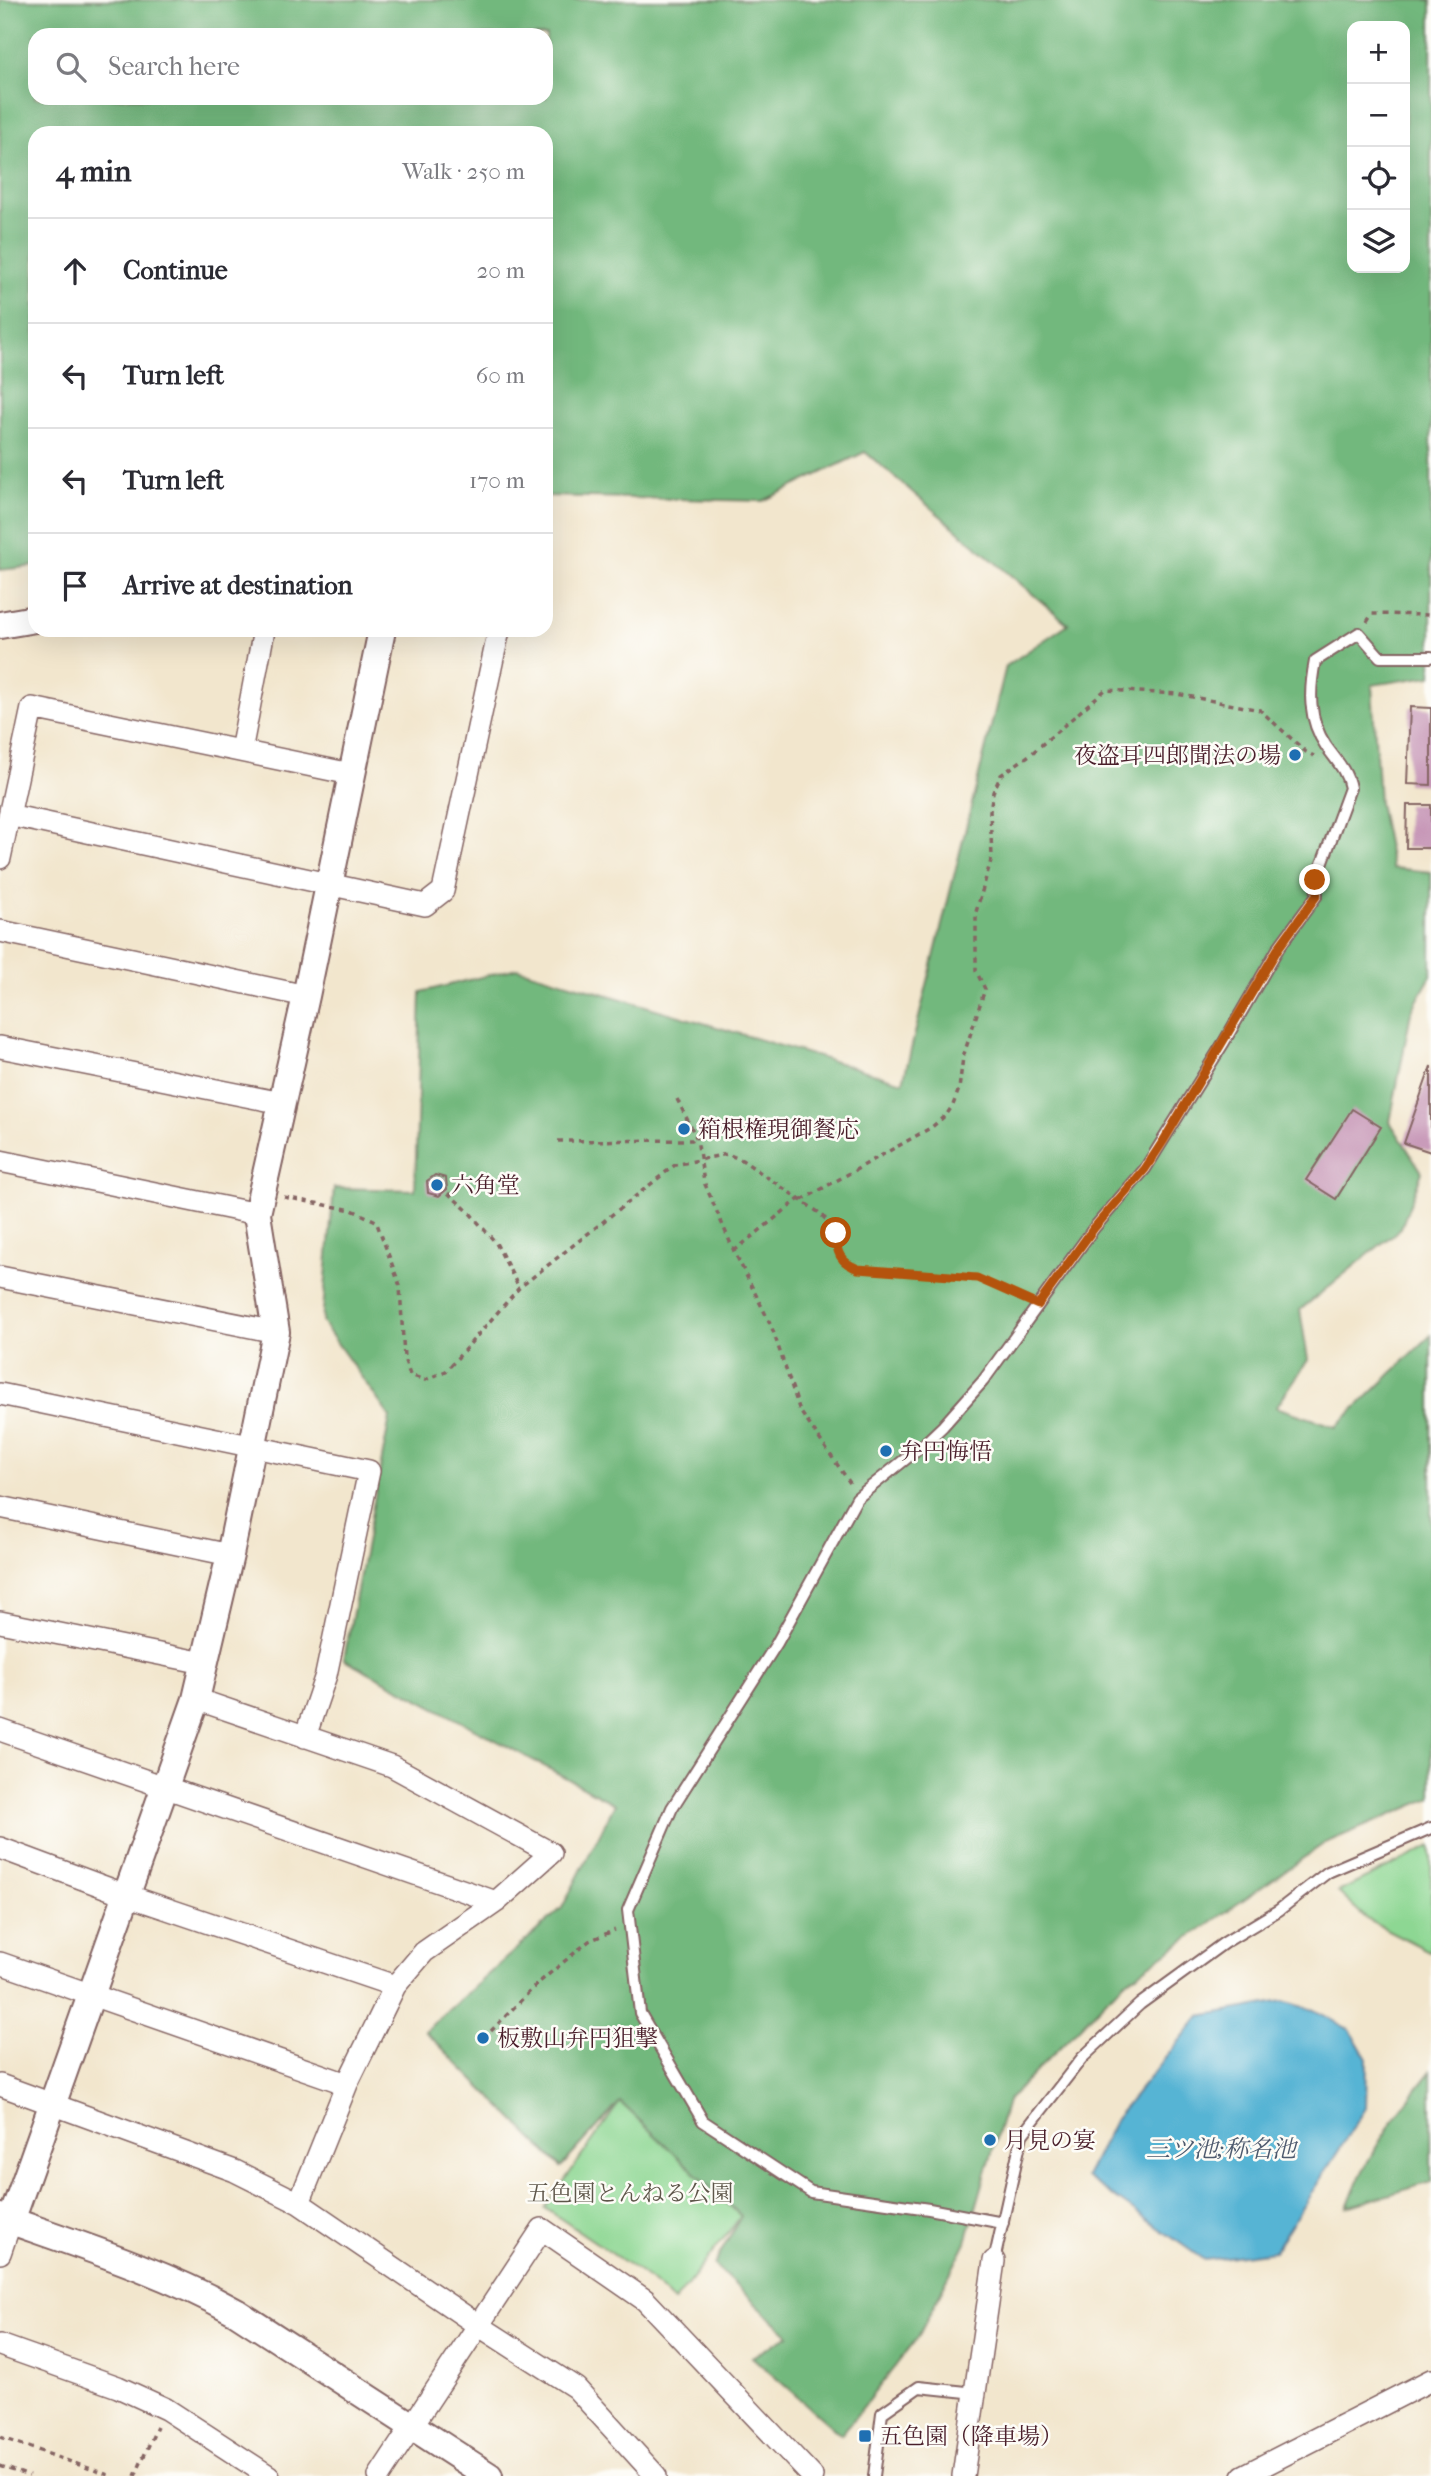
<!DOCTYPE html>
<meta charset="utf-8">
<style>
:root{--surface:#fff;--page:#f2f2f3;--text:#2b2b33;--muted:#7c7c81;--line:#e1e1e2}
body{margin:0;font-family:"IM FELL French Canon","Noto Serif JP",serif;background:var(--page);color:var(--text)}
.controls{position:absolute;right:21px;top:21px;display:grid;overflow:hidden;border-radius:14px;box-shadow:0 7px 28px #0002}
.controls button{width:63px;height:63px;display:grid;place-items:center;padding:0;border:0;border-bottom:2px solid var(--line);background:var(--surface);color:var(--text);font:35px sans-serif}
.stop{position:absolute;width:21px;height:21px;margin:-16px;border:5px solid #b45309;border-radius:50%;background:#fff}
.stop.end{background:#b45309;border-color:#fff;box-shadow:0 2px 7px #0008}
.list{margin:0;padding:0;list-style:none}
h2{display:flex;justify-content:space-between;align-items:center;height:91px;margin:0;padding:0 28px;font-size:30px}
h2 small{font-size:23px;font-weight:400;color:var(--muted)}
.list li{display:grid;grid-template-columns:46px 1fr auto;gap:21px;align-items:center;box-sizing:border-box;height:105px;padding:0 28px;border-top:2px solid var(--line)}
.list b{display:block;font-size:26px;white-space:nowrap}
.list em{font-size:23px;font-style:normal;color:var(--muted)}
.icon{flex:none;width:38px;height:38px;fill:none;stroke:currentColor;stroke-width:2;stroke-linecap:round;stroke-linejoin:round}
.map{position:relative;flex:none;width:1431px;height:2476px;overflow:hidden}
.search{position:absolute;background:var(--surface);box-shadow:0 7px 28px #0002;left:28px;top:28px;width:525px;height:77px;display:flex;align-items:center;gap:18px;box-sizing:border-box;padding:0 24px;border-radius:21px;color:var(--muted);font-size:26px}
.panel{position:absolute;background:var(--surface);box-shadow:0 7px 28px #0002;left:28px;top:126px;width:525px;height:511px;border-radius:21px}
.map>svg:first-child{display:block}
</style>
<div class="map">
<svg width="1431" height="2476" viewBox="0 0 1431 2476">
<rect width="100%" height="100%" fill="#fdfcf7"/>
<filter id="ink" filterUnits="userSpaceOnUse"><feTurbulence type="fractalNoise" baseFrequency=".0143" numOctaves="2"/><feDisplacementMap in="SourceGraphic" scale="14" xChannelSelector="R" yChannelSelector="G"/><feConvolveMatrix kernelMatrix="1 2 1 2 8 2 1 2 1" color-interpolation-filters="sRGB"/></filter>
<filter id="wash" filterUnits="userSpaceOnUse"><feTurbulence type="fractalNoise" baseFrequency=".00686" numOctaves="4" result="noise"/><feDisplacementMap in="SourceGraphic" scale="28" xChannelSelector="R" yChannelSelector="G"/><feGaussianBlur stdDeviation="1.57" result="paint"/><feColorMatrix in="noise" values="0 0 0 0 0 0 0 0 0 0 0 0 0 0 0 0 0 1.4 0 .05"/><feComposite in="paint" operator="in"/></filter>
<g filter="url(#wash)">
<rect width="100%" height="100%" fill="#f2e6cd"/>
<path fill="#8dd793" stroke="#6c7b5f" stroke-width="2" d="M1431 1846V1952L1368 1920 1338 1892Z
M620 2102 741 2216 674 2302 651 2280 545 2208Z"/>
<path fill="#72b87d" stroke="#5e6c54" stroke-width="2" fill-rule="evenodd" d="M0 0H1431V676L1372 685 1379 803 1392 868 1431 872V976L1411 1012 1390 1122 1422 1172 1401 1228 1300 1310 1308 1360 1276 1407 1336 1427 1431 1335V1798L1325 1843 1122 1984 1007 2101 966 2242 918 2337 841 2435 752 2357 789 2335 714 2265 741 2216 620 2102 561 2167 425 2031 562 1908 615 1804 344 1659 390 1417 322 1322 334 1188 415 1190 421 992 517 968 903 1082 1006 666 1068 624 865 452 763 501 546 496V133H35V566L0 570ZM1352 26H1405V268H1352ZM35 35H546V98H35Z
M1431 2071V2182L1347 2207C1365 2157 1398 2112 1431 2071Z"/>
<path fill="#56b4d4" stroke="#506a80" stroke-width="2" d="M1283 2001 1314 2010 1350 2030 1367 2059 1366 2108 1274 2251 1204 2260 1086 2177 1115 2119 1200 2016Z"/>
<g id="blocks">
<path fill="#c798b8" d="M1410 707 1431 708V785L1407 784Z
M1407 805H1431V848H1406Z
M1431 1066V1152L1404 1143Z
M1352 1109 1381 1127 1336 1199 1306 1180Z
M435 1175 446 1178 447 1189 439 1196 428 1193 427 1181Z"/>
</g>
</g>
<g filter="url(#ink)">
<use href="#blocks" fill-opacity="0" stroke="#856564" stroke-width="2"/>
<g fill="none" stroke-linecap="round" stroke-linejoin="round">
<defs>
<path id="service" d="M1003 2223 929 2209 811 2192 703 2121 640 2013 628 1910 672 1808 777 1643 857 1498 923 1445 943 1426 983 1381 1094 1228 1145 1169 1224 1042 1279 947 1317 895 1316 880 1350 788C1347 771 1336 760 1326 746 1308 719 1309 691 1315 661L1359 633 1380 657H1431
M994 2261 1022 2135 1082 2058 1140 2004 1224 1943 1279 1910 1328 1872 1431 1828
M874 2476 882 2413 919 2387 976 2393"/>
<path id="minor" d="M241 751 264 630
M9 815 425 905 443 891 499 630
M0 858 32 708 351 774
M0 931 306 996
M0 1047 282 1103
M0 1161 257 1214
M0 1277 276 1332
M0 1394 369 1471 326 1675 305 1737
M0 1507 230 1555
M0 1622 204 1663
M196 1699 392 1766 551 1853 496 1902 424 1952 395 1986 347 2084 299 2203
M0 1730 496 1902
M0 1848 126 1895 395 1986
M0 1963 347 2084
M0 2085 235 2171 299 2203 478 2325 576 2388 656 2476
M0 2253 11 2221
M0 2345 118 2387 166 2409 269 2476
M379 2476 542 2229 645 2300 812 2476
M963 2476 994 2261
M1243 2476 1431 2380"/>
<path id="tertiary" d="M0 625 35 619
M0 2217C79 2245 162 2271 236 2312L489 2476
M11 2221 196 1699 230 1555 276 1332 257 1214 306 996 382 630"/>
</defs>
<use href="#service" stroke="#856564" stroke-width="14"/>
<use href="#minor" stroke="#856564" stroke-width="24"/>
<use href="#tertiary" stroke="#856564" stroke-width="30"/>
<path stroke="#856564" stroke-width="3.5" stroke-dasharray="5 5" stroke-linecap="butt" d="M1367 622 1372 614 1431 615
M677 1099 697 1139 704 1182 734 1251 771 1325 800 1411 850 1483
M558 1141 692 1140 695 1136
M448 1193 469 1212 496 1243 519 1288
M284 1197 352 1210 376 1221 400 1286 404 1358 410 1375 425 1380 446 1371 519 1288 675 1165 727 1154 742 1160 818 1212 832 1225 836 1233V1246L843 1263 858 1269 977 1278 1027 1299
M802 1200 932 1127 947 1114 953 1105 959 1089 963 1057 985 989 976 971V912L992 857 990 811 993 792 1001 775 1031 754 1105 690 1177 694 1260 710 1306 752 1314 756
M734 1251 799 1199
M491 2031 537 1984 589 1941 615 1930
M0 2437 111 2476
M0 2466 29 2476
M135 2476 157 2427"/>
<use href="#service" stroke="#fff" stroke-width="10"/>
<use href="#minor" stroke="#fff" stroke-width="21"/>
<use href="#tertiary" stroke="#fff" stroke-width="26"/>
</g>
</g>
<g fill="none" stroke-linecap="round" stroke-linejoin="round" filter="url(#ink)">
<path stroke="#b45309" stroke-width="9" d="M836 1233C836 1253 840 1262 858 1269L977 1278 1038 1305 1094 1228 1145 1169 1164 1140 1279 947 1317 895 1315 880"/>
</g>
<g fill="#1f6fb2" stroke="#fdfcf7" stroke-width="2.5">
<circle cx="1295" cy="755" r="7"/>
<circle cx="684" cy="1129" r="7"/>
<circle cx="437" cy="1185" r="7"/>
<circle cx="886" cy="1451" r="7"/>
<circle cx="483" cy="2038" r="7"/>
<circle cx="990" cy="2140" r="7"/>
<rect x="858" y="2429" width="14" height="14" rx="3.5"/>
</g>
<g text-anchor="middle" stroke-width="5" stroke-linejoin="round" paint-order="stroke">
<g font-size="23" fill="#4a1f2b" stroke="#fdfcf7" text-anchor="start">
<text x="1281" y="763" text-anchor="end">夜盗耳四郎聞法の場</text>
<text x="698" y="1137">箱根権現御餐応</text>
<text x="451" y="1193">六角堂</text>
<text x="900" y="1459">弁円悔悟</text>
<text x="497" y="2046">板敷山弁円狙撃</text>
<text x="1004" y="2148">月見の宴</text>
<text x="879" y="2444">五色園（降車場）</text>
</g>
<g font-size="23" fill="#5e564a" stroke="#fdfcf7">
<text x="630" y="2201">五色園とんねる公園</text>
</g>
<g font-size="24" font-style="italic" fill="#4f5b6f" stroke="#fdfcf7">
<text x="1221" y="2157">三ツ池;称名池</text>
</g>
</g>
</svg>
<div class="controls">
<button>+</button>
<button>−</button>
<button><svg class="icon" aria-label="locate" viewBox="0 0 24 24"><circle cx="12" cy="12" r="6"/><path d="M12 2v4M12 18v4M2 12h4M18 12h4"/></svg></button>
<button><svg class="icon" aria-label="layers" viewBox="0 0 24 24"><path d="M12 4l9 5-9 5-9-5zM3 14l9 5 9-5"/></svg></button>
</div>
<div class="stop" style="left:836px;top:1233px"></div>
<div class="stop end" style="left:1315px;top:880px"></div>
<div class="search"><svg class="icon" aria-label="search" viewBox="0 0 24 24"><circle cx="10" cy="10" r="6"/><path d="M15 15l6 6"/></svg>Search here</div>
<section class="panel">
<h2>4 min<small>Walk · 250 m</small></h2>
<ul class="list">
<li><svg class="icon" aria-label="ahead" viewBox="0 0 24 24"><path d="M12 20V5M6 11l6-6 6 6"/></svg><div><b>Continue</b></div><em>20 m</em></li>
<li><svg class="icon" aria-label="left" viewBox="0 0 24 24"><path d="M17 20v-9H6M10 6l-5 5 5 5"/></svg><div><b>Turn left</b></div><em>60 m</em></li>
<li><svg class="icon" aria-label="left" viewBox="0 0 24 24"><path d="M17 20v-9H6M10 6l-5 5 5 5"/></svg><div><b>Turn left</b></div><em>170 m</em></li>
<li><svg class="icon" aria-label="arrive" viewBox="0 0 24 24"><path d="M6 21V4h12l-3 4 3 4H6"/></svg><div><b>Arrive at destination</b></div></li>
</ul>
</section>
</div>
